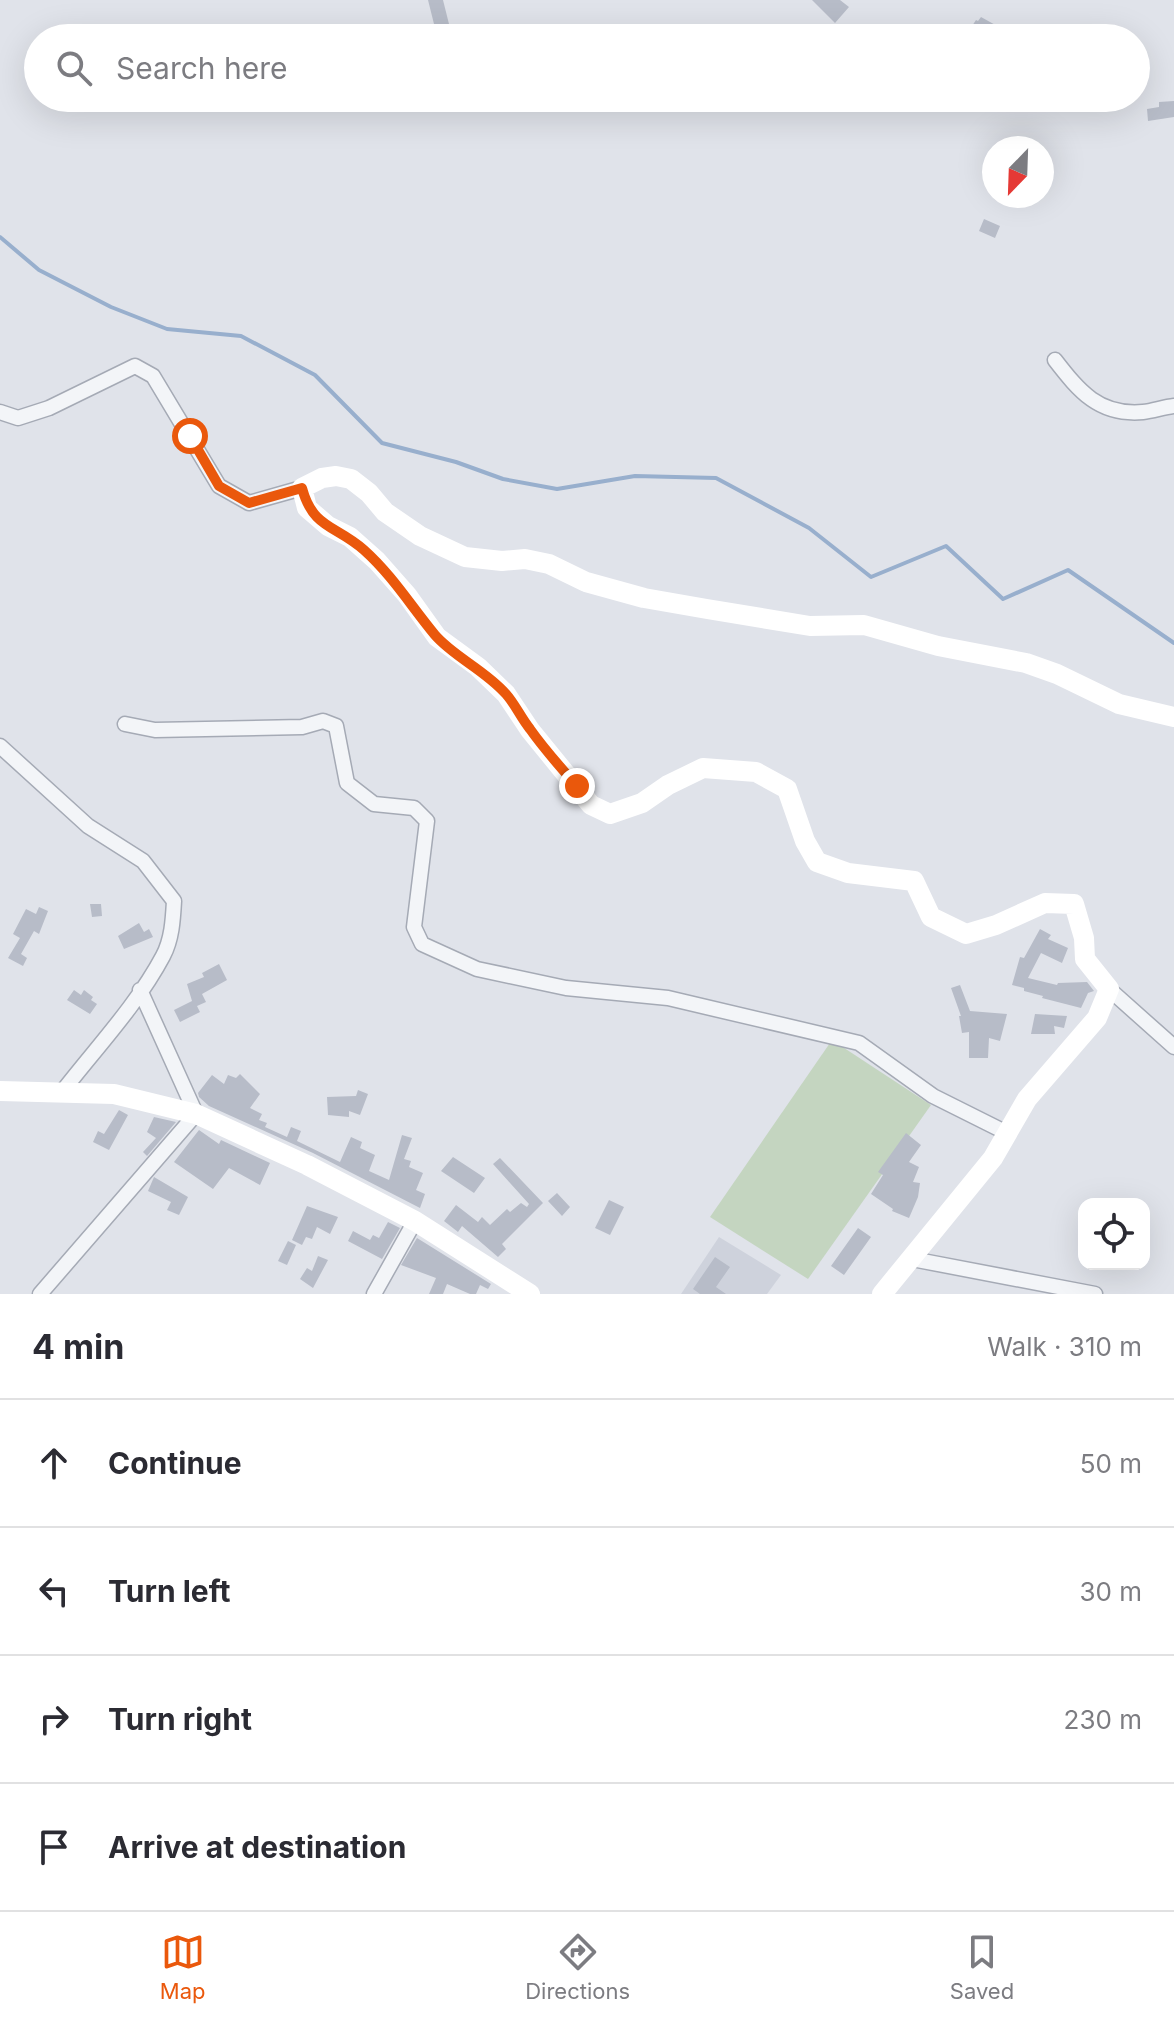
<!DOCTYPE html>
<meta charset="utf-8">
<style>
:root{--surface:#fff;--page:#f7f7f7;--text:#2b2b33;--muted:#7c7c81;--line:#e1e1e2;--accent:#ea580c}
body{margin:0;font-family:Inter,sans-serif;background:var(--page);color:var(--text)}
.controls{position:absolute;right:24px;bottom:24px;display:grid;overflow:hidden;border-radius:16px;box-shadow:0 8px 32px #0002}
.controls button{width:72px;height:72px;display:grid;place-items:center;padding:0;border:0;border-bottom:2px solid var(--line);background:var(--surface);color:var(--text);font:40px sans-serif}
.compass{position:absolute;left:982px;top:136px;width:72px;height:72px;border-radius:50%;background:var(--surface);box-shadow:0 8px 32px #0002;rotate:203deg}
.stop{position:absolute;width:24px;height:24px;margin:-18px;border:6px solid #ea580c;border-radius:50%;background:#fff}
.stop.end{background:#ea580c;border-color:#fff;box-shadow:0 2px 8px #0008}
.list{margin:0;padding:0;list-style:none}
h2{display:flex;justify-content:space-between;align-items:center;height:104px;margin:0;padding:0 32px;font-size:34px}
h2 small{font-size:26px;font-weight:400;color:var(--muted)}
.list li{display:grid;grid-template-columns:52px 1fr auto;gap:24px;align-items:center;box-sizing:border-box;height:128px;padding:0 32px;border-top:2px solid var(--line)}
.list b{display:block;font-size:30px;white-space:nowrap}
.list em{font-size:26px;font-style:normal;color:var(--muted)}
.icon{flex:none;width:44px;height:44px;fill:none;stroke:currentColor;stroke-width:2;stroke-linecap:round;stroke-linejoin:round}
.map{position:relative;flex:none;width:1174px;height:1294px;overflow:hidden}
.search{position:absolute;background:var(--surface);box-shadow:0 8px 32px #0002;left:24px;right:24px;top:24px;height:88px;display:flex;align-items:center;gap:20px;box-sizing:border-box;padding:0 28px;border-radius:44px;color:var(--muted);font-size:30px}
.sheet{height:616px;background:var(--surface)}
nav{display:flex;justify-content:space-around;align-items:center;box-sizing:border-box;height:112px;border-top:2px solid var(--line);background:var(--surface);font-size:22px;color:var(--muted)}
nav a{display:grid;justify-items:center;gap:4px}
nav .on{color:var(--accent)}
.map>svg:first-child{display:block}
</style>
<div class="map">
<svg width="1174" height="1294" viewBox="0 0 1174 1294">
<rect width="100%" height="100%" fill="#e0e3ea"/>
<path fill="#ced2dc" d="M719 1237 781 1275 767 1294H681Z"/>
<path fill="#c4d5c0" d="M832 1040 931 1105 808 1279 710 1217Z"/>
<g fill="none" stroke-linecap="round" stroke-linejoin="round">
<path stroke="#98afcd" stroke-width="4" d="M0 237 39 270 111 307 167 329 241 336 315 375 382 443 456 462 503 479 557 489 635 476 716 478 809 528 871 577 946 546 1003 599 1068 570 1174 643"/>
</g>
<path fill="#b7bcc8" d="M428 0H443L449 24 435 28Z
M812 0H840L849 7 835 23Z
M981 17 1019 38H964L976 20 978 21Z
M1174 101V117L1148 121 1147 109 1159 107V102Z
M984 219 1000 226 995 238 979 231Z
M90 904H101L102 916 92 917Z
M39 907 48 911 39 934 34 931 21 954 27 958 23 966 8 958 20 938 13 934 26 909 36 914Z
M139 923 144 932 149 929 153 937 124 949 118 936Z
M1040 929 1051 935 1048 939 1068 948 1062 963 1041 953 1028 978 1057 985 1058 983 1087 982 1094 991 1088 993 1081 1008 1042 998 1043 996 1024 991V988L1012 985 1020 957 1024 958Z
M219 964 227 980 202 994 206 1002 197 1006 200 1012 180 1022 174 1010 192 1001 187 984 204 977 202 973Z
M960 985 970 1011 1007 1014 1000 1041 989 1038 988 1058H969V1032L962 1033 959 1016H961L951 988Z
M74 990 81 995 84 990 93 997 91 1000 97 1004 90 1014 67 1000Z
M1035 1014 1067 1016 1064 1028 1054 1026 1055 1034H1031Z
M240 1074 260 1094 250 1108 262 1114 259 1120 267 1123 265 1127 287 1137 291 1127 301 1131 297 1141 340 1162 351 1137 362 1142 360 1148 375 1155 369 1171 389 1180 402 1135 412 1138 404 1159 411 1161 409 1167 423 1173 416 1190 425 1194 420 1208 313 1153 209 1106 199 1097 198 1093 212 1075 224 1084 228 1075 236 1078Z
M358 1090 368 1094 360 1115 349 1111V1117L328 1115 327 1097 356 1096Z
M119 1110 128 1115 109 1150 93 1142 98 1131 104 1134Z
M154 1117 176 1122 147 1156 143 1152 156 1138 147 1132Z
M199 1130 219 1144 221 1140 270 1163 260 1185 229 1168 213 1189 174 1162Z
M906 1133 921 1145 909 1162 919 1167 913 1182 920 1183 918 1197 909 1218 892 1211 893 1209 871 1194 883 1175 878 1172Z
M453 1157 485 1178 474 1193 441 1171Z
M500 1158 543 1203 502 1244 506 1249 498 1257 462 1226 458 1232 444 1221 456 1205 478 1222 482 1217 490 1225 507 1209 510 1212 521 1203 527 1207 529 1204 493 1164Z
M154 1177 188 1197 179 1215 167 1210 171 1202 148 1191Z
M557 1193 570 1207 562 1216 548 1201Z
M609 1200 624 1207 610 1235 595 1228Z
M307 1206 338 1217 330 1234 317 1227 312 1239 306 1237 302 1245 292 1240Z
M388 1222 400 1228 382 1259 348 1241 353 1231 370 1240 373 1235 379 1238Z
M858 1228 871 1237 844 1275 831 1266Z
M417 1238 491 1284 488 1289 480 1285 476 1294H470L447 1284 443 1294H429L436 1278 401 1265Z
M288 1241 296 1245 287 1265 278 1261Z
M318 1256 328 1260 313 1288 300 1279 307 1268 312 1271Z
M715 1257 730 1267 716 1287 726 1294H700L693 1289Z"/>
<g fill="none" stroke-linecap="round" stroke-linejoin="round">
<defs>
<path id="street" d="M1055 360C1079 391 1099 416 1143 412 1153 411 1164 407 1174 406
M0 412 18 418 49 408 135 366 153 376 219 486 249 503 302 488
M125 724 155 730 302 727 323 721 336 726 347 783 374 804 414 808 427 821 414 927 422 944 477 969 566 988 668 998 859 1043 933 1096 1007 1133
M0 746 88 826 143 861 174 901C173 919 172 939 163 956 137 1005 96 1048 62 1092
M1109 989 1174 1047
M912 1259 1095 1294
M40 1294 196 1114 140 990
M374 1294 415 1221"/>
</defs>
<use href="#street" stroke="#a5aab5" stroke-width="17"/>
<use href="#street" stroke="#f3f5f8" stroke-width="14"/>
<path stroke="#fff" stroke-width="20" d="M0 1091 114 1094 196 1114 307 1165 415 1221 530 1294
M882 1294 993 1158 1027 1099 1097 1018 1109 989 1085 959 1084 938 1074 904 1045 903 996 925 966 934 931 917 914 881 848 873 817 862 805 841 787 789 756 772 703 768 668 785 642 803 610 814 591 805 530 730 506 694 478 667 437 637 407 595 377 561 350 537 328 526 307 508 302 488 322 478 336 476 351 479 369 493 385 512 420 536 465 557 502 561 525 559 549 564 586 582 644 598 707 609 810 626 864 625 938 646 1026 663 1057 674 1119 704 1174 717"/>
</g>
<g fill="none" stroke-linecap="round" stroke-linejoin="round">
<path stroke="#ea580c" stroke-width="10" d="M190 436 219 486 249 503 302 488C313 529 336 525 364 550 392 575 411 606 435 635 454 657 485 670 506 694 515 704 521 718 530 729 544 749 561 768 577 786"/>
</g>
</svg>
<div class="controls">
<button><svg class="icon" aria-label="locate" viewBox="0 0 24 24"><circle cx="12" cy="12" r="6"/><path d="M12 2v4M12 18v4M2 12h4M18 12h4"/></svg></button>
</div>
<svg class="compass" viewBox="-18 -18 36 36"><path d="M0-13l5 13h-10z" fill="#e53935"/><path d="M0 13l5-13h-10z" fill="#7c7c81"/></svg>
<div class="stop" style="left:190px;top:436px"></div>
<div class="stop end" style="left:577px;top:786px"></div>
<div class="search"><svg class="icon" aria-label="search" viewBox="0 0 24 24"><circle cx="10" cy="10" r="6"/><path d="M15 15l6 6"/></svg>Search here</div>
</div>
<section class="sheet">
<h2>4 min<small>Walk · 310 m</small></h2>
<ul class="list">
<li><svg class="icon" aria-label="ahead" viewBox="0 0 24 24"><path d="M12 20V5M6 11l6-6 6 6"/></svg><div><b>Continue</b></div><em>50 m</em></li>
<li><svg class="icon" aria-label="left" viewBox="0 0 24 24"><path d="M17 20v-9H6M10 6l-5 5 5 5"/></svg><div><b>Turn left</b></div><em>30 m</em></li>
<li><svg class="icon" aria-label="right" viewBox="0 0 24 24"><path d="M7 20v-9h11M14 6l5 5-5 5"/></svg><div><b>Turn right</b></div><em>230 m</em></li>
<li><svg class="icon" aria-label="arrive" viewBox="0 0 24 24"><path d="M6 21V4h12l-3 4 3 4H6"/></svg><div><b>Arrive at destination</b></div></li>
</ul>
</section>
<nav>
<a class="on"><svg class="icon" aria-label="map" viewBox="0 0 24 24"><path d="M3 6l6-2 6 2 6-2v14l-6 2-6-2-6 2zM9 4v14M15 6v14"/></svg>Map</a>
<a><svg class="icon" aria-label="directions" viewBox="0 0 24 24"><path d="M12 3l9 9-9 9-9-9zM9 14v-3h6M13 9l2 2-2 2"/></svg>Directions</a>
<a><svg class="icon" aria-label="saved" viewBox="0 0 24 24"><path d="M7 4h10v16l-5-4-5 4z"/></svg>Saved</a>
</nav>
